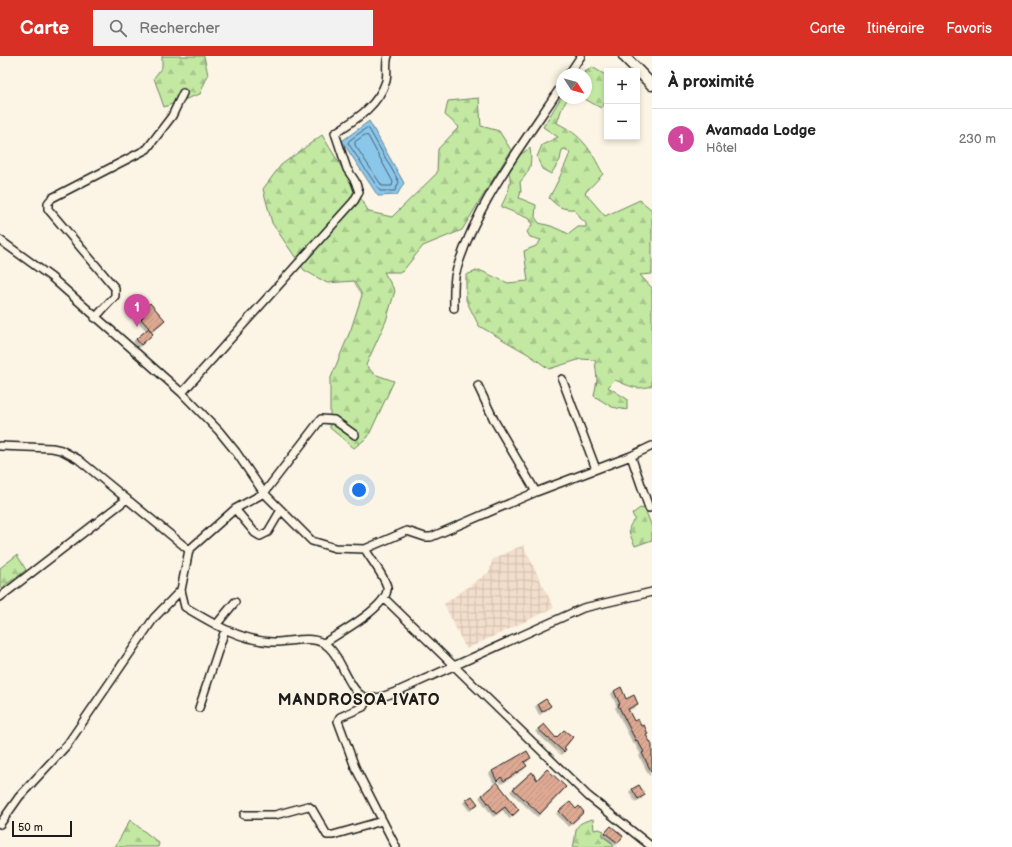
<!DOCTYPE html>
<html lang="fr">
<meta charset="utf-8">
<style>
:root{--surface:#fff;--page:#f2f2f2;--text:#222;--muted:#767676;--line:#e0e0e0;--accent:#d93025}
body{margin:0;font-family:"Balsamiq Sans",sans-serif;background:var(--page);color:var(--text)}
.controls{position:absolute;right:12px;top:12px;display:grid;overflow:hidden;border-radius:0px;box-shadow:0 2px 6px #0003}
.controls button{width:36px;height:36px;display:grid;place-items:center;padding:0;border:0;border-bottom:1px solid var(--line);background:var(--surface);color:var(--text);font:20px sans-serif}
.compass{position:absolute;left:556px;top:12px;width:36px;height:36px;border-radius:50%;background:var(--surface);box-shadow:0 2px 6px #0003;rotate:126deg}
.scale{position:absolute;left:12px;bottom:10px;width:60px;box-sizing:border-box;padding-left:4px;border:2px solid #1c1c1c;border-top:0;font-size:11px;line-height:14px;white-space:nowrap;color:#1c1c1c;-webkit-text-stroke:3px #fcf5e5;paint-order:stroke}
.you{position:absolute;left:359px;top:434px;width:14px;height:14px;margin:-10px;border:3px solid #fff;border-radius:50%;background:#1a73e8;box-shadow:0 0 0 6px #1a73e833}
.badge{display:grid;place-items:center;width:26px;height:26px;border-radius:50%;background:var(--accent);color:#fff;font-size:13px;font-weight:700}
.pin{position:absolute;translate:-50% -33px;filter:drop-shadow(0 1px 2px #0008)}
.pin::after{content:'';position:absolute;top:21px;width:14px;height:12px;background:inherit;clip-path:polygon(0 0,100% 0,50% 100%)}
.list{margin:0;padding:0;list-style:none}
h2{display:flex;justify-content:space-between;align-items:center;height:52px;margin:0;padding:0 16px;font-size:17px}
h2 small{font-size:13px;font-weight:400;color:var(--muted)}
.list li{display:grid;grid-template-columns:26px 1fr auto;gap:12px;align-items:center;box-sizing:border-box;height:60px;padding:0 16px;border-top:1px solid var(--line)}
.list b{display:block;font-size:15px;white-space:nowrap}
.list p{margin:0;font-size:13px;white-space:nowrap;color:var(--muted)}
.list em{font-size:13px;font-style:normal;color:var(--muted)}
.icon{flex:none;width:22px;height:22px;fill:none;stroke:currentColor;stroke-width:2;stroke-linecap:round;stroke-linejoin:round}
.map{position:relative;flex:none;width:652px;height:791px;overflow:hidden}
header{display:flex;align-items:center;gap:24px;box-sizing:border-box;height:56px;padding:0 20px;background:var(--accent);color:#fff}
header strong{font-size:19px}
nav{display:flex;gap:22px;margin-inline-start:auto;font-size:14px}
.search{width:280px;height:36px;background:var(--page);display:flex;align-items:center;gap:10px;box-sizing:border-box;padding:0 14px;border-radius:0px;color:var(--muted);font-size:15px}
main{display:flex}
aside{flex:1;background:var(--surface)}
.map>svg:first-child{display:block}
</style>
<header>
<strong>Carte</strong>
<div class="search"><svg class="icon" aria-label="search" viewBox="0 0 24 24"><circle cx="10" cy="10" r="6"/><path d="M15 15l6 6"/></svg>Rechercher</div>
<nav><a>Carte</a><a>Itinéraire</a><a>Favoris</a></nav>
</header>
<main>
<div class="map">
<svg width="652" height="791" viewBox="0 0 652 791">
<defs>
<pattern id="industrial-grid" width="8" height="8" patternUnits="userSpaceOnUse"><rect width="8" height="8" fill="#f3decc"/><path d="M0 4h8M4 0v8" fill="none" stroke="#d0beaf"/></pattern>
<pattern id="forest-firs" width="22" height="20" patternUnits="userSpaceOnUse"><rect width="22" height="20" fill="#c2e8a2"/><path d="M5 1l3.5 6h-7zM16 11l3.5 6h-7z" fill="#a6c68b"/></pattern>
<pattern id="building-hatch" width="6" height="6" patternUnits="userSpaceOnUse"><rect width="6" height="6" fill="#dea993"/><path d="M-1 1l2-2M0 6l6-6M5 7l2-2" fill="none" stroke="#be917e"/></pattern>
<filter id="shadow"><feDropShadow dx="-2.5" dy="2.5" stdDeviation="0" flood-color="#0004"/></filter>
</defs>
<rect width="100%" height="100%" fill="#fcf5e5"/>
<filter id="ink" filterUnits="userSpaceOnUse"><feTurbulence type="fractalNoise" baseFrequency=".025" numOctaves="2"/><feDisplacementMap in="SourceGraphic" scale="8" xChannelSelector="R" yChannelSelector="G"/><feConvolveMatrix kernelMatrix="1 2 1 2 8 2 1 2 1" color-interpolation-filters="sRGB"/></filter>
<g filter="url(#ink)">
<path fill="url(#industrial-grid)" d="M523 489 554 552 466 593 444 548 489 516 493 503Z"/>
<path fill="url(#forest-firs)" stroke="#6f825f" d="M162 0H204L208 19 200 38 164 51 154 22 162 11Z
M592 11 607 20V44L601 52 583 42H586V18H582Z
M562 40V42H568L562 52 557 67C582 79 591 94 603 118L585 137 605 160 640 144 652 154V218L640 219 652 232V329C639 336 627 329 615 324L608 331 627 343V354L612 351 594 340 597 324 595 304 581 303 549 313 528 298 479 270 466 244V219L479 214 508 227 528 225 524 195 536 190 541 184 530 181 527 176 532 169 530 163 501 151C506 140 514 127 508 115L518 100 530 92C532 108 531 114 520 126L521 136 519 142 536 149 535 161 539 167 551 170 569 178 578 171H586V167L580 162 574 153C562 154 557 150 549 142 557 128 564 112 570 97L565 93 562 94 560 104 551 118 542 113 537 101 542 89 558 81 543 71Z
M479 42 481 70 499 75 511 94 462 174 423 190 402 216H384L395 235 386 265 366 309 374 318 394 325 368 381 354 392 330 372V324L351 273 362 239 354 225 327 227 304 214 272 167 263 133 281 109 322 79 369 156 392 161 437 117 438 93 459 71 445 59 448 45Z
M640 452 645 453 652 471V484L635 490C630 478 625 473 635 463L632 458Z
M17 499 26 514 0 533V512Z
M593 763 594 774 599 773 604 775 602 780 611 786 614 791H573C578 774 571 768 593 763Z
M130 764 159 787 158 791H115Z"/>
<path fill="#8bc6eb" stroke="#5f8298" d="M369 65 404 127 397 139 378 140 342 85Z"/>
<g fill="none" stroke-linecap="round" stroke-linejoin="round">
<path stroke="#48606f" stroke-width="1" d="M367 72 369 73 399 126 395 135H380L348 87 349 85Z
M365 79 368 80 393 126 392 130H382L355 89V86Z"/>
</g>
<path fill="url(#building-hatch)" stroke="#1c1c1c" filter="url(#shadow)" d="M150 247 165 264 152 275 149 273 153 278 141 289 136 283 149 272 141 263 144 260 141 256Z
M621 631 626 643 634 639 638 648 628 653 634 665 638 663 641 670 644 669 648 678 646 679 652 689V717L642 697 644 696 637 684 636 685 618 649 620 648 614 635Z
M546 643 551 650 542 656 538 648Z
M544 668 556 682 564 674 573 681 564 692 566 693 564 696 538 673Z
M527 695 531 702 524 706 527 710 504 725 501 721 497 725 492 715Z
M547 713 566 731 540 758 513 733 532 716 537 724Z
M497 726 519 754 512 760 505 751 496 758 482 739Z
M639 729 645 739 638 743 632 733Z
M472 740 478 748 472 752 466 744Z
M570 746 576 753 579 750 584 756 571 768 559 755Z
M611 770 623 780 618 787 605 777Z"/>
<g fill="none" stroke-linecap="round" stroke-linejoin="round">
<defs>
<path id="minor" d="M569 18 581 0
M0 184 51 221 182 337
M454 252C454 241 453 227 456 216 476 147 523 88 562 29
M95 262 115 240V232L48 153V147L52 142 147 93 172 60 183 37
M562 323 596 413
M478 330 495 366 536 436
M355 379 334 364 321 363 264 437 236 396 219 375 182 337 354 145 359 136 355 125 347 113 335 77C356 63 378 50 386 25 388 17 385 8 388 0
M0 390 52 392 61 394 78 403 189 494 181 534 185 551C212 567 239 584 272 586 288 587 308 579 323 587 342 596 348 640 368 642 378 644 389 638 398 635L583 552 652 536
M631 400 649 452
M235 453 255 477 260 480 268 476 281 454
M189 494 235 453 264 437 312 485 335 492 365 493 407 475 425 481H431L536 436 631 400 652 390
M0 541 127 443
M384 542 588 740 652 791
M216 569 235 546
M324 587C339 577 390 550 387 531 385 521 370 502 365 493
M368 642 363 651 340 661 338 665 355 711 396 791
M199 652 225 574
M244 759H275L308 750 312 753 327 779H333L382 765
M0 768 19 741 67 689 154 562 181 534"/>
<path id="secondary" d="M624 0 652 29"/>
</defs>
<use href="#minor" stroke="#1c1c1c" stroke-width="10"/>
<use href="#secondary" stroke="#1c1c1c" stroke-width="13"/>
<use href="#minor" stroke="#fcf5e5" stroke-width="7"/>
<use href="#secondary" stroke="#fcf5e5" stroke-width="10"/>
</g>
</g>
<g text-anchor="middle" stroke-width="3" stroke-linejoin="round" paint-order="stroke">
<g font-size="16" font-weight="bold" letter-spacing="1" fill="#1c1c1c" stroke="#fcf5e5">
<text x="359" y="649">MANDROSOA IVATO</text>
</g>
</g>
</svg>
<div class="controls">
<button>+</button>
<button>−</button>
</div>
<svg class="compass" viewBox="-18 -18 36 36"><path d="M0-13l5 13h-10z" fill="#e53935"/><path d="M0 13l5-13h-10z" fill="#767676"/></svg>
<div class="scale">50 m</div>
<div class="you"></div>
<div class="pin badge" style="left:137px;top:271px;background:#d1479c">1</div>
</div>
<aside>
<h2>À proximité<small></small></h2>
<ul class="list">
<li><span class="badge" style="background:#d1479c">1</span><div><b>Avamada Lodge</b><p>Hôtel</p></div><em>230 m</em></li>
</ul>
</aside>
</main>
